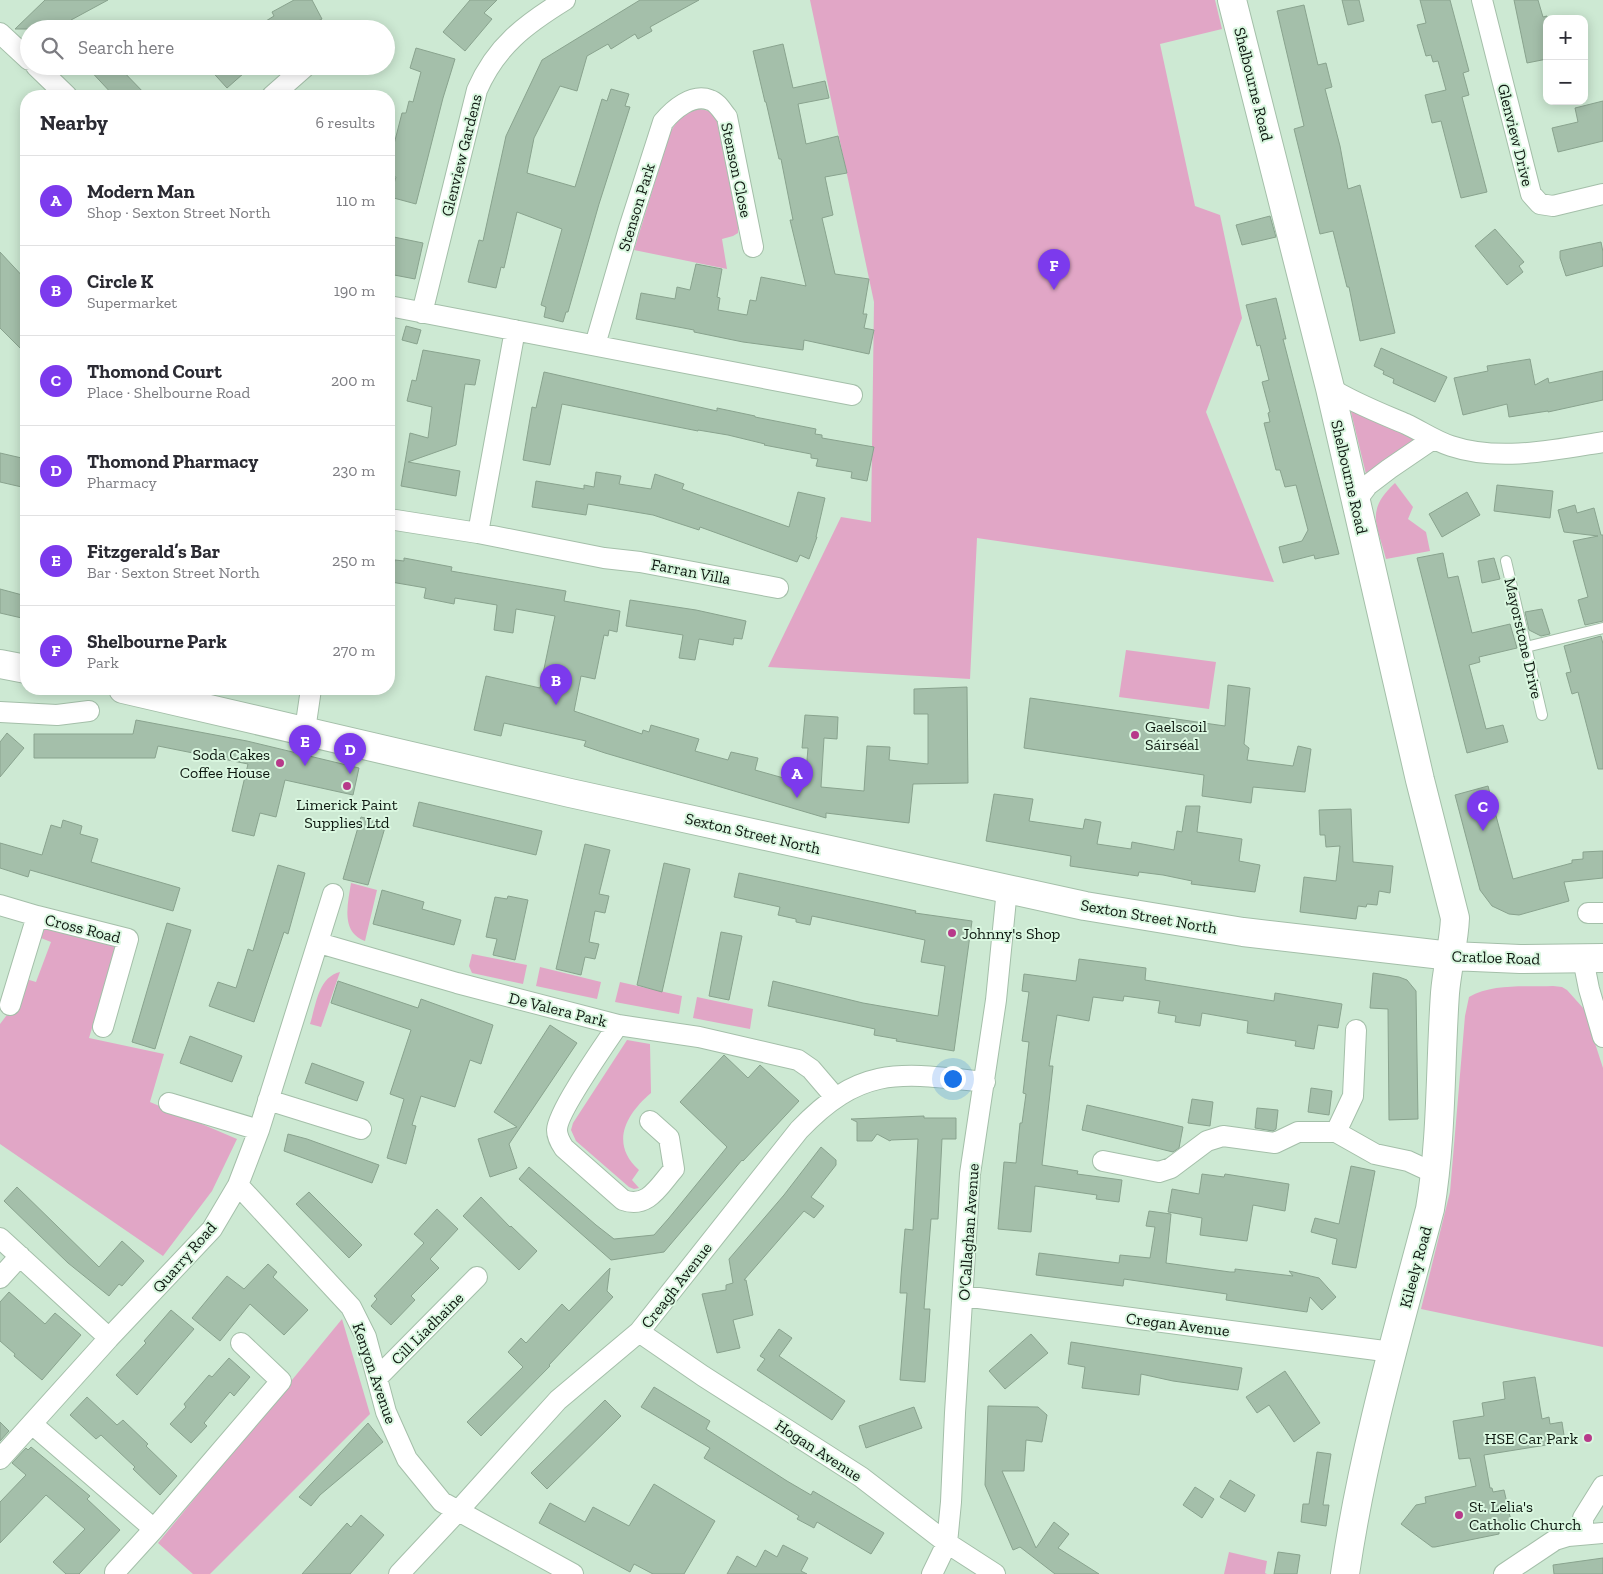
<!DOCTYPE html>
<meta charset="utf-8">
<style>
:root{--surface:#fff;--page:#f2f2f3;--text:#2b2b33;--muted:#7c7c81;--line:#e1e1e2;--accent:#7c3aed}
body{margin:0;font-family:"Zilla Slab",serif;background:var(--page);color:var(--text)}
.controls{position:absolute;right:15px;top:15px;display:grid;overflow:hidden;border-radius:10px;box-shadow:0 2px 12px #0003}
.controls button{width:45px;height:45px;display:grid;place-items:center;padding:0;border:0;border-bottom:1px solid var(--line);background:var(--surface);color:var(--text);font:25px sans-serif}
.you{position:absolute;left:952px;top:1078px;width:18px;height:18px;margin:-12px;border:4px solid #fff;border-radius:50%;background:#1a73e8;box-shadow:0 0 0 8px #1a73e833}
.badge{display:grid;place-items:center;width:32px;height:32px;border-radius:50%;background:var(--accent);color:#fff;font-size:16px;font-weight:700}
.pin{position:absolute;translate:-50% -41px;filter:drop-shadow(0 1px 2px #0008)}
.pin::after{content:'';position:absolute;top:26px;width:18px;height:15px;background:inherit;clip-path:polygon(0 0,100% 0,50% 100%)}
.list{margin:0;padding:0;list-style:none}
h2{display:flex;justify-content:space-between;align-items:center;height:65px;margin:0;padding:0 20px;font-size:21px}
h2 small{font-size:16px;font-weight:400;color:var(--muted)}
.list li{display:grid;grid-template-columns:32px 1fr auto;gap:15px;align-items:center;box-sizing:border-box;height:90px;padding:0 20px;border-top:1px solid var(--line)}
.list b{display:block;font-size:19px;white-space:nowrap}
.list p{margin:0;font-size:16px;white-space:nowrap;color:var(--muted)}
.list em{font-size:16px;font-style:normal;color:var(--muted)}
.icon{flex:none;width:28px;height:28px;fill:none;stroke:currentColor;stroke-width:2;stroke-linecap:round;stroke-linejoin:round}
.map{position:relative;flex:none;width:1603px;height:1574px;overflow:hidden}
.search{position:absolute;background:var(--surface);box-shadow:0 2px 12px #0003;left:20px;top:20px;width:375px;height:55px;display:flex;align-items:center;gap:12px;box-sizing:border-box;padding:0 18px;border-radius:28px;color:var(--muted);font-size:19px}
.panel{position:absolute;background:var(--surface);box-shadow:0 2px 12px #0003;left:20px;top:90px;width:375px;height:605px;border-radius:20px}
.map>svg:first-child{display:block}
</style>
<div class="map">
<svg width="1603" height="1574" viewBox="0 0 1603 1574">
<rect width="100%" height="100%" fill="#cde9d3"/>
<path fill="#e1a6c6" d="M810 0H1215L1222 29 1160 44 1195 206 1220 215 1242 318 1206 412 1274 582 977 538 970 679 768 667 841 517 871 522 874 302Z
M699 109 710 111 717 121 738 225V233L733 236 722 239 727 269 634 250 670 133C677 120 684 112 699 109Z
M1356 411 1409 433 1415 444 1366 474 1351 412Z
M1395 483 1413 507 1408 519 1426 532 1430 551 1386 559C1377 524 1365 511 1395 483Z
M1126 650 1216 662 1209 709 1119 697Z
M351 883 377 890 365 941C340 932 348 903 351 883Z
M46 925 117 945 89 1038 164 1054 150 1102 237 1139 212 1191 163 1256 0 1144V1024L19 999 26 979 36 982 51 942 41 938Z
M472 954 527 965 523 984 472 973 469 966Z
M540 967 601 982 597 999 536 986Z
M340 972 321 1027 310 1024C316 1006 318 977 340 972Z
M620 982 682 996 679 1014 615 1002Z
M1553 986 1562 987 1567 990 1584 1009 1603 1068V1347L1421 1309 1450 1192 1465 1016 1469 997C1493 983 1526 987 1553 986Z
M697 997 753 1009 750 1029 693 1018Z
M627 1040 650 1044 651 1093C625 1115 610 1144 639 1170L632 1180 639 1188 634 1189 629 1187 576 1141 571 1130 573 1123Z
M342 1319 370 1414 210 1574H193L158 1543Z
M1229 1552 1267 1561 1265 1573 1267 1574H1224Z"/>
<path fill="#a4bfaa" stroke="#89a38e" d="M45 0H108L71 20 79 29H57L48 20 40 29H15Z
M294 0H312L322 19 303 29H253L274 16 272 12Z
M470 0H497L484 13 492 19 465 51 443 32Z
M640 0H699L650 27 652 31 638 39 635 34 611 49 608 44 587 56 577 91 560 86 534 138 527 173 575 187 602 99 607 101 611 89 629 94 625 106 630 107 599 204 568 312H566L563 322 544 317 546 307 541 305 562 229 517 212 504 268 501 267 496 288 468 282 479 240 483 241 506 136 542 60Z
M1342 0H1359L1364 21 1348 25Z
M1420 0H1450L1469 71 1463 73 1469 95 1462 97 1487 192 1461 198 1441 121 1432 123 1425 95 1446 90 1438 61 1433 62 1431 55 1426 56 1417 25 1426 23Z
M1514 0H1538L1543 17 1547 16V59L1527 63Z
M1304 5 1318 65 1326 63 1332 87 1325 89 1340 146 1348 189 1360 185 1395 333 1360 341 1349 287H1347L1333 231 1320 234 1294 129 1304 126 1277 11Z
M783 44 793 88 825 81 829 98 798 104 806 144 838 136 847 173 825 177 833 215 822 218 835 274 869 279 863 314H867L864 328 874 330 869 354 804 340 803 350 743 342 694 332V330L636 319 641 293 675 299 677 287 690 290 696 264 722 269 717 297 720 298 718 310 747 315 750 300 756 301 761 277 806 286 790 220H793L781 159H779L766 102H765L753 51Z
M416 48 455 59 443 98 416 204 390 197 396 177 389 175V155L391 156 402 113H406L409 101 413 102 421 72 410 68Z
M86 66H118L147 96H114Z
M207 66H252L227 88Z
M1603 101V141L1558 152 1552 128 1578 122 1575 108Z
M1270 216 1276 237 1242 245 1236 225Z
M1495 229 1524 262 1519 266 1523 272 1507 285 1475 246Z
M389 236 423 243 415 279 389 274Z
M1601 242 1603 252V266L1566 276 1560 258V251Z
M0 252 26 280V354L0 328Z
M1276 298 1286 339H1283L1339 554 1315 559 1314 555 1283 563 1279 547 1302 541 1308 530 1296 485 1285 487 1280 470H1276L1264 423 1270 422 1268 413 1270 412 1262 382 1269 380 1260 345 1257 346 1246 305Z
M406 326 421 330 417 344 402 340Z
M1381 348 1447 377 1435 402 1393 383 1394 379 1383 374 1384 371 1374 366Z
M423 350 480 360 475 385 465 384 456 445 408 462 460 471 456 496 401 486 410 433 428 438 432 407 407 401 412 380 416 381Z
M1530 359 1535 385 1548 378 1549 383 1603 371V400L1548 412V411L1509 417 1507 404 1463 415 1454 378 1488 371 1487 366Z
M544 372 717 411V408L755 416V417L816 429 815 434 822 435V438L874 447 867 481 851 478 852 472 816 466 818 459 811 458V454L764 445 765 444 728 435 698 430V431L562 404 550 465 523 460 532 407 536 408Z
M0 453 26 459V488L0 482Z
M596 472 621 476 619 484 651 489 655 474 684 484 682 489 789 527 798 492 825 498 816 537H817L809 559 800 555 797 562 700 527 699 530 653 515 588 504 586 515 532 507 536 481 584 489V485L594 487Z
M1497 485 1553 491 1550 518 1494 511Z
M1467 492 1480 515 1442 537 1429 514Z
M1575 505 1577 513 1594 508 1601 535H1603V621L1585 625 1578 600 1588 597 1573 541 1598 536 1564 532 1558 510Z
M1443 553 1448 578 1458 576 1472 633 1510 624 1517 648 1479 657 1480 662 1469 665 1486 729 1503 725 1508 742 1467 753 1417 558Z
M404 558 452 567 451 571 566 591 564 601 620 611 617 632 609 630 608 636 604 635 595 679 581 676 574 711 642 734 643 730 649 732 651 725 699 739 695 751 728 760 731 752 758 758 755 770 805 784 808 748H802L805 715 838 717 837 739 824 738 821 787 864 791 867 746 890 747 889 760 928 764V714H914V689L967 687 968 783 913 784 909 823 826 813V818L605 753 584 746 586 741 504 723 501 736 474 730 486 676 540 688 555 616 516 609 513 633 494 630 497 605 455 598 454 604 424 598 426 588 391 582 395 560 404 561Z
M1494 558 1500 579 1482 583 1478 561Z
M0 589 26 596V619L0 613Z
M630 600 696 610 746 621 742 639 734 638 733 645 699 639 695 660 679 658 683 635 626 626Z
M1542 609 1550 634 1541 636 1529 630 1525 612Z
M1601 636 1603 644V769H1598L1578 692 1572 694 1566 673 1571 672 1564 646Z
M1228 685 1250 688 1244 744 1249 748 1247 760 1293 766 1298 746 1311 749 1305 792 1253 787 1251 803 1202 796 1204 775 1024 748 1030 698 1225 726Z
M136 720 247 741 359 768 353 795 285 780 276 817 260 813 254 836 232 831 248 764 158 746 155 758H34V734H133Z
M7 733 24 748 0 777V742Z
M1488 786 1513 879 1572 863V860L1583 859V852L1603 851V878L1564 882 1569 901 1519 915 1509 914 1492 906 1480 890 1455 795Z
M994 794 1033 799 1029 821 1083 829 1085 819 1101 822 1097 844 1131 849 1132 842 1174 850 1177 831 1182 832 1186 806H1200L1197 832 1242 839 1239 861 1260 865 1255 892 1191 884 1192 881 1163 875 1139 872 1138 876 1070 866 1071 856 986 841Z
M419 802 542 831 536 855 413 826Z
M1351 809 1353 862 1393 866 1390 893 1379 891 1377 905 1367 904 1366 907 1358 906 1356 919 1300 912 1304 877 1336 881 1340 846 1326 847 1325 835H1320L1319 810Z
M361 817 386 824 368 885 343 879Z
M63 820 82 826 80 834 98 839 91 862 180 888 173 911 30 870 28 877 0 868V843L42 855 51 825 61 828Z
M585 844 610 850 599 894 609 896 605 913 595 911 589 942 599 944 595 959 585 957 581 975 556 969Z
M664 863 690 869 662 992 637 985Z
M278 865 305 873 288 934 284 932 254 1022 209 1006 218 982 236 988 248 949 253 951Z
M739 873 916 911 915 913 972 921 954 1051 896 1041 897 1039 874 1035 875 1029 768 1006 773 981 863 1003 938 1016 945 966 921 962 925 940 812 916 810 925 796 922V919L778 915 780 907 734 897Z
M382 890 424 902 422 909 461 920 454 945 373 924Z
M508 896 528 900 515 960 493 955 497 939 486 937 495 897 507 899Z
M167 923 191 930 155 1049 132 1042Z
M721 932 742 936 729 1000 709 996Z
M1079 959 1146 968 1145 980 1274 1001 1275 993 1342 1004 1338 1028 1318 1025 1314 1049 1295 1046 1296 1041 1247 1033 1248 1021 1202 1013 1200 1026 1175 1022 1176 1016 1158 1013 1160 1001 1124 996 1123 1001 1093 997 1089 1021 1057 1015 1049 1066H1053L1042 1165 1078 1171 1077 1174 1122 1180 1119 1202 1096 1199 1097 1195 1035 1186 1031 1232 998 1229 1004 1162 1016 1163 1020 1123H1022L1026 1094 1023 1093 1029 1042 1022 1041 1029 992 1022 991 1024 974 1076 981Z
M1373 973 1399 977 1407 980 1416 991 1418 1119 1389 1120 1388 1009 1370 1008Z
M338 981 418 1008 421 999 493 1025 481 1064 470 1060 455 1107 421 1096 412 1125 416 1126 406 1164 387 1158 404 1099 390 1094 411 1030 331 1003Z
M550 1025 577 1043 509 1144 517 1168 490 1177 478 1139 517 1127 494 1112Z
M190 1036 242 1056 232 1082 180 1063Z
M724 1055 748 1078 760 1065 799 1101 743 1161 742 1160 664 1252 611 1260 519 1179 529 1167 596 1225 614 1239 654 1235 669 1218 727 1147 680 1102Z
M312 1063 364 1082 357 1101 305 1083Z
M1311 1088 1332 1091 1329 1115 1308 1112Z
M1192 1099 1213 1102 1210 1126 1188 1123Z
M1087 1105 1183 1127 1179 1148 1173 1152 1082 1130Z
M1257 1108 1278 1110 1276 1129 1273 1131 1255 1128Z
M924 1116V1118H956V1139H942L938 1219H931L924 1309H930L925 1382 900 1380 907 1293H900L901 1276 905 1229 913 1230 918 1139 891 1140 890 1141 877 1134 872 1141H857V1122L851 1119Z
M288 1134 307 1139 379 1165 372 1183 284 1151Z
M821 1147 836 1160V1165L811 1197 824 1206 814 1218 804 1211 744 1280H746L753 1315 733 1320 740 1348 717 1353 702 1294 726 1290V1285L733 1283 729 1259 784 1195Z
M1351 1166 1375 1171 1356 1268 1332 1264 1337 1239 1311 1232 1315 1218 1339 1224Z
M1202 1174 1224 1177 1225 1174 1289 1184 1285 1211 1253 1205 1247 1241 1200 1235 1202 1218 1168 1212 1172 1189 1199 1194Z
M17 1187 99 1267 122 1241 144 1261 122 1286 119 1284 109 1296 68 1263 4 1201Z
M309 1192 362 1245 349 1258 296 1204Z
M481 1197 510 1227 511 1226 537 1251 519 1270 463 1216Z
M437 1209 458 1229 430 1259 439 1268 411 1296 415 1300 391 1325 371 1306 377 1299 374 1296 424 1243 414 1234Z
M1149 1211 1171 1214 1166 1263 1230 1272H1235V1269L1293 1276 1289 1271 1319 1278 1336 1297 1322 1310 1310 1297 1307 1312 1226 1300 1227 1294 1124 1279 1123 1286 1036 1275 1039 1253 1119 1263 1120 1255 1150 1258 1155 1227 1146 1226Z
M268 1264 277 1272 273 1277 308 1310 284 1335 250 1304 220 1341 192 1318 227 1276 244 1289Z
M610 1268 607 1291 613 1297 549 1365 550 1366 481 1436 467 1422 523 1367 508 1352 521 1338 526 1343 562 1304 569 1311Z
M9 1292 45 1324 55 1313 81 1335 42 1380 14 1356 15 1354 0 1341V1302Z
M171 1310 194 1329 137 1395 116 1375 146 1343 144 1341Z
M779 1329 792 1338 779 1356 845 1401 832 1420 757 1370 765 1359 760 1356Z
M1031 1334 1048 1353 1005 1389 989 1371Z
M1071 1342 1242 1368 1238 1390 1173 1381 1141 1374 1139 1395 1082 1388 1085 1367 1068 1364Z
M229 1358 250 1377 234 1396 230 1392 204 1423 207 1426 191 1443 170 1424 186 1407 184 1404 209 1375 212 1377Z
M1285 1371 1320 1423 1294 1442 1269 1405 1257 1413 1246 1397Z
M1535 1377 1542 1419 1549 1417 1550 1424 1562 1422 1565 1442 1484 1455 1490 1488H1492L1493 1492 1504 1490 1512 1525 1499 1528V1534L1435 1547H1432L1401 1524 1416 1505 1426 1503 1425 1497 1476 1486 1470 1458 1459 1459 1453 1421 1484 1416 1482 1403 1505 1399 1503 1382Z
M654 1387 710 1421 706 1429 787 1481 811 1495 813 1491 884 1533 871 1554 817 1522 814 1528 797 1519 799 1516 704 1458 710 1448 641 1407Z
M87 1397 117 1425 123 1420 148 1444 146 1446 177 1476 160 1495 133 1469 135 1467 101 1435 96 1439 70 1415Z
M605 1400 621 1416 547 1489 531 1473Z
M988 1406 1038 1407 1047 1415 1042 1442 1026 1440 1024 1471H1002L1036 1548 1054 1522 1069 1534 1058 1548 1099 1574H1055L1020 1547 1013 1550 985 1485Z
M914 1407 922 1428 866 1448 859 1426Z
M0 1422 9 1431 0 1441Z
M368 1423 383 1442 320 1495 311 1506 299 1497Z
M31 1447 90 1496 87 1499 120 1530 79 1574H66L53 1562 85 1529 46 1495 0 1543V1502L26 1475 12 1463 26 1448 28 1450Z
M1317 1452 1331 1454 1323 1505H1329L1326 1526 1301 1522 1303 1504H1309Z
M1230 1480 1255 1495 1245 1512 1220 1497Z
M654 1484 715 1521 684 1574H653L634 1564 630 1572 539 1523 550 1503 585 1522 593 1507 629 1526Z
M1195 1487 1214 1499 1202 1518 1183 1505Z
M361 1515 384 1535 350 1574H302L347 1523 351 1527Z
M783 1545 808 1558 801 1571 807 1574H727L737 1556 756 1567 765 1550 777 1557Z
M1278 1552 1300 1555 1297 1574H1274Z
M1603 1558V1574H1554L1553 1565Z"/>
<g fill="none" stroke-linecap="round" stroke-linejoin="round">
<defs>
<path id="service" d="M1506 561 1542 715
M1526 647 1603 628"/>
<path id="minor" d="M1482 0 1531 194 1540 204 1553 206 1603 194
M0 33 29 60
M36 66 67 96
M272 96 306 66
M389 306 852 395
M422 313 477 90C496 46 526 24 565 0
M595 345 629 228 663 122C673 110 692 93 710 100 717 102 722 111 727 117L753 247
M1330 388C1354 403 1380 413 1406 424 1421 431 1435 441 1451 446 1499 462 1554 450 1603 442
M1356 501 1368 485 1389 469 1433 439
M389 519 478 533 604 558 640 562 778 588
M478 533 515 330
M0 712 57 715 89 711
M305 730 311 689
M0 905 37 916
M1588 913H1603
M319 943 457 983 618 1025 699 1037 798 1060 811 1069 835 1097
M1583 959 1589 989 1603 1037
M10 1005 37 916 128 939 103 1027
M618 1025C606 1043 557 1112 557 1130 557 1137 560 1142 564 1148L623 1200C648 1209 659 1186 674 1169L669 1138 650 1121
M268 1100 361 1129
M169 1103 259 1130
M1336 1132 1353 1096 1356 1030
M1103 1161 1159 1172 1171 1168 1207 1141 1223 1136 1275 1143 1298 1132H1336L1375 1154 1408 1161 1436 1174
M238 1185 351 1307 366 1337 386 1412 407 1459 442 1502 573 1574
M0 1238 109 1338
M0 1278 20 1256
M963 1296 1392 1352
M639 1332 703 1376 861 1477 947 1543 995 1574
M377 1378 477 1277
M32 1424 154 1529 281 1381 241 1343
M0 1459 109 1338 212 1229 238 1185 259 1130 333 894
M1583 1534V1518L1603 1486
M115 1572 154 1529
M399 1574 458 1511 558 1400 639 1332 799 1130C862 1064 901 1073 985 1082
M932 1574 947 1543 951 1502 955 1413 970 1174 996 1000 1007 889
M1504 1574 1555 1540 1568 1536 1603 1533"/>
<path id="secondary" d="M1232 0 1330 388 1420 780 1455 918C1454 943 1447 968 1445 993 1440 1065 1442 1138 1430 1209 1398 1330 1363 1450 1345 1574
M0 664 26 669
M123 689 570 793 1085 906 1243 932 1451 956 1520 959 1603 958"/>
</defs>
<use href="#service" stroke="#a4bfa9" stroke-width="12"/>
<use href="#minor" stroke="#a4bfa9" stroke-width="22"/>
<use href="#secondary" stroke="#a4bfa9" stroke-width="30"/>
<use href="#service" stroke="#fff" stroke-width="10"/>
<use href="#minor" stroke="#fff" stroke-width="20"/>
<use href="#secondary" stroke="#fff" stroke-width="28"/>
</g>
<g fill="#b73a8a" stroke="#daf7e0" stroke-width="2">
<circle cx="1135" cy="735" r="5"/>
<circle cx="280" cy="763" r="5"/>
<circle cx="347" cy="786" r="5"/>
<circle cx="952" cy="933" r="5"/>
<circle cx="1588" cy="1438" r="5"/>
<circle cx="1459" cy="1515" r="5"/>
</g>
<g text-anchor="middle" stroke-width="4" stroke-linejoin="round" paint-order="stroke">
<g font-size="16" fill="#0e1810" stroke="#daf7e0">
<text transform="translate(1254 84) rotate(76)" y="6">Shelbourne Road</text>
<text transform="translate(1516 135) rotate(76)" y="6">Glenview Drive</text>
<text transform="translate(461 155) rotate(-76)" y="6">Glenview Gardens</text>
<text transform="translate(737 170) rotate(78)" y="6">Stenson Close</text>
<text transform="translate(636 207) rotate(-73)" y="6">Stenson Park</text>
<text transform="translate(1350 477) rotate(77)" y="6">Shelbourne Road</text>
<text transform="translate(691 571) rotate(11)" y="6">Farran Villa</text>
<text transform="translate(1524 638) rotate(77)" y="6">Mayorstone Drive</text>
<text transform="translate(753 833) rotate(13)" y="6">Sexton Street North</text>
<text transform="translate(1149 916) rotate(10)" y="6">Sexton Street North</text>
<text transform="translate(83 928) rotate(14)" y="6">Cross Road</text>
<text transform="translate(1496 957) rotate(2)" y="6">Cratloe Road</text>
<text transform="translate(558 1009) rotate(14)" y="6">De Valera Park</text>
<text transform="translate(968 1232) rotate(-86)" y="6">O'Callaghan Avenue</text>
<text transform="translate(184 1257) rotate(-49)" y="6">Quarry Road</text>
<text transform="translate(1415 1267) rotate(-75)" y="6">Kileely Road</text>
<text transform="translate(676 1285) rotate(-52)" y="6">Creagh Avenue</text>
<text transform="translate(1178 1324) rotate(7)" y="6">Cregan Avenue</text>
<text transform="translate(427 1328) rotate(-45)" y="6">Cill Liadhaine</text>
<text transform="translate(375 1373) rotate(71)" y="6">Kenyon Avenue</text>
<text transform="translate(819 1450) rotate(33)" y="6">Hogan Avenue</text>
</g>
<g font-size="16" fill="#0e1810" stroke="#daf7e0" text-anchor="start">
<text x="1145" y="732">Gaelscoil<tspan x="1145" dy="18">Sáirséal</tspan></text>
<text x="270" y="760" text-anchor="end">Soda Cakes<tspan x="270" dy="18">Coffee House</tspan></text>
<text x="347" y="810" text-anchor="middle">Limerick Paint<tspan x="347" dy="18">Supplies Ltd</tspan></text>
<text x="962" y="939">Johnny's Shop</text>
<text x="1578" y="1444" text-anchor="end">HSE Car Park</text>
<text x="1469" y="1512">St. Lelia's<tspan x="1469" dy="18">Catholic Church</tspan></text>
</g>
</g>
</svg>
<div class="controls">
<button>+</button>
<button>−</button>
</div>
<div class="you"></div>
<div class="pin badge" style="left:797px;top:798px">A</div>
<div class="pin badge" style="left:556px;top:705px">B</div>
<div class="pin badge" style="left:1483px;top:831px">C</div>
<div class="pin badge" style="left:350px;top:774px">D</div>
<div class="pin badge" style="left:305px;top:766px">E</div>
<div class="pin badge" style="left:1054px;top:290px">F</div>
<div class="search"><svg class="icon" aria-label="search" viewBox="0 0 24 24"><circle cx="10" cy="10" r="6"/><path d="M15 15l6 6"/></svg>Search here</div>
<section class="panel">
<h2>Nearby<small>6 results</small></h2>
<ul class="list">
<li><span class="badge">A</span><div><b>Modern Man</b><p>Shop · Sexton Street North</p></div><em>110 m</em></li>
<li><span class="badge">B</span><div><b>Circle K</b><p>Supermarket</p></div><em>190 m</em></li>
<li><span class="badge">C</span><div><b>Thomond Court</b><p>Place · Shelbourne Road</p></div><em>200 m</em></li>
<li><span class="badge">D</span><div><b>Thomond Pharmacy</b><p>Pharmacy</p></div><em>230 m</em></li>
<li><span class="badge">E</span><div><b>Fitzgerald’s Bar</b><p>Bar · Sexton Street North</p></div><em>250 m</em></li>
<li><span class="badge">F</span><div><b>Shelbourne Park</b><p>Park</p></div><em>270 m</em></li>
</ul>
</section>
</div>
